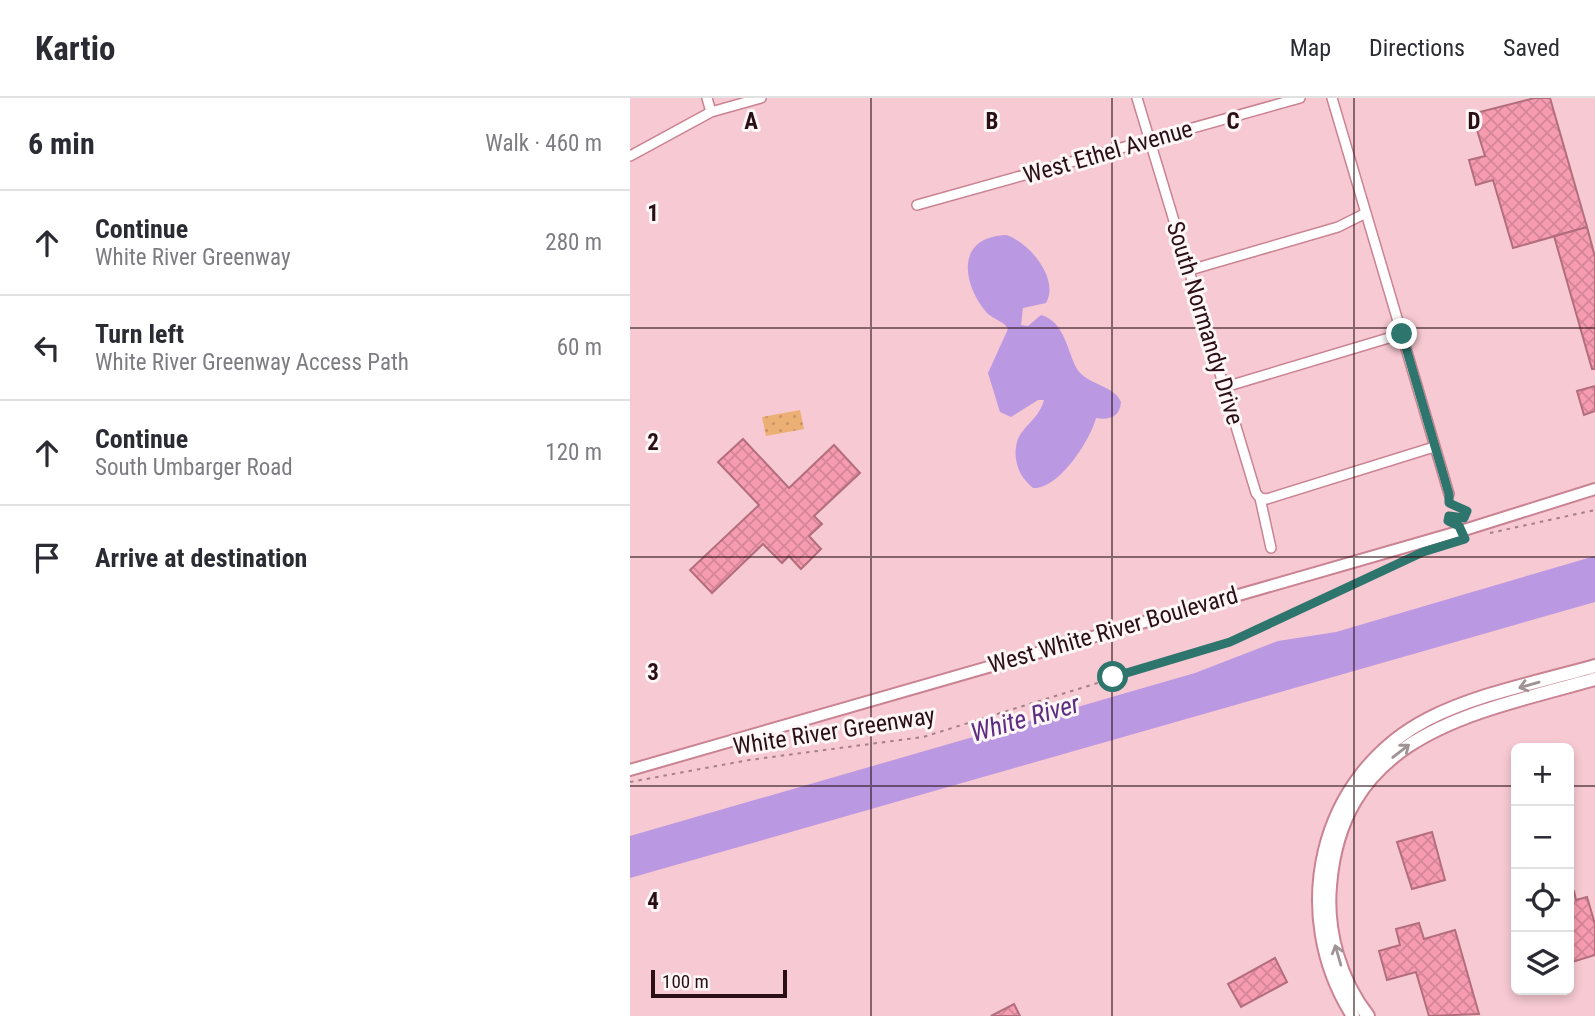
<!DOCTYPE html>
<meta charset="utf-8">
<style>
:root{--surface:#fff;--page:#f7f7f7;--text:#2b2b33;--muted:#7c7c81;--line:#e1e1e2}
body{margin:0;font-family:"Roboto Condensed",sans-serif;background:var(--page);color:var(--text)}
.controls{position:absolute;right:21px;bottom:21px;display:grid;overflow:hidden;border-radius:10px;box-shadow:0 4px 10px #0003}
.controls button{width:63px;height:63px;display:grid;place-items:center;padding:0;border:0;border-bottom:2px solid var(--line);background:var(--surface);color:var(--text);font:35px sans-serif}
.scale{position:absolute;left:21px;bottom:18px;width:136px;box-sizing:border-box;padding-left:7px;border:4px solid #2a1016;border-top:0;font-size:19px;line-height:24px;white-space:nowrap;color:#2a1016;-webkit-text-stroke:5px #fef6f7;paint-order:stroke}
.stop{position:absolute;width:21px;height:21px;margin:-16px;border:5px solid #2d756d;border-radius:50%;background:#fff}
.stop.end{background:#2d756d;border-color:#fff;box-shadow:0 2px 7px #0008}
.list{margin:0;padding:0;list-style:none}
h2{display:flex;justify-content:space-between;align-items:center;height:91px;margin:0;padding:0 28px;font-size:30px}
h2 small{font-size:23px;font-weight:400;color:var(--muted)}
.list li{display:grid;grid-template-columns:46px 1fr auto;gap:21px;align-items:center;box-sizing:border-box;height:105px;padding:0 28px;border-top:2px solid var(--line)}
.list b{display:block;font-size:26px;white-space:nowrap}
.list p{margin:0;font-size:23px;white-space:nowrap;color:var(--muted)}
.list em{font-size:23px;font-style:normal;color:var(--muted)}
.icon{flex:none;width:38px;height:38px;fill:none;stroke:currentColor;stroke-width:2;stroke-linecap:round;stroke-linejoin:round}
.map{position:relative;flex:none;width:965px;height:918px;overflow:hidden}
header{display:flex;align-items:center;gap:42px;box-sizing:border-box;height:98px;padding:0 35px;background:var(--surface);border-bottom:2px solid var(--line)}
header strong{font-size:33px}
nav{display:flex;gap:38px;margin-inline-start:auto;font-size:24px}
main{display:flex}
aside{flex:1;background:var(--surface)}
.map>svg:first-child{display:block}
</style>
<header>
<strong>Kartio</strong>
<nav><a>Map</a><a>Directions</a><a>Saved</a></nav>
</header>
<main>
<aside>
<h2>6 min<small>Walk · 460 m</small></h2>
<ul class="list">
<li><svg class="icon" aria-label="ahead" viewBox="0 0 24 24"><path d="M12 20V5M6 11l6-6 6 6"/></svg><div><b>Continue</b><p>White River Greenway</p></div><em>280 m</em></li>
<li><svg class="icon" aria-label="left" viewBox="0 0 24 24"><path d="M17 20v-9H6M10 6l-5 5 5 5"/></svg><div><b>Turn left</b><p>White River Greenway Access Path</p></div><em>60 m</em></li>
<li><svg class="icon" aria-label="ahead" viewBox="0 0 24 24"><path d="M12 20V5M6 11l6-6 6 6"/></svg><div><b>Continue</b><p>South Umbarger Road</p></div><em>120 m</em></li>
<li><svg class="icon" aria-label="arrive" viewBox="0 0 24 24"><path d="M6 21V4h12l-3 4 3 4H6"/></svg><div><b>Arrive at destination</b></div></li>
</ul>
</aside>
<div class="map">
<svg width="965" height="918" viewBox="0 0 965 918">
<defs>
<pattern id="park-dots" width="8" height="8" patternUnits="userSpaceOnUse" patternTransform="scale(1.75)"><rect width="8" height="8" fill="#ecb074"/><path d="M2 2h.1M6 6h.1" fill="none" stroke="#cb9664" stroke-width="1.8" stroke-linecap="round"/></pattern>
<pattern id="building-cross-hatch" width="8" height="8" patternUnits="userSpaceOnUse" patternTransform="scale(1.75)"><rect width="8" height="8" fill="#f79cb0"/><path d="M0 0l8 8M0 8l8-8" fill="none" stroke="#d48597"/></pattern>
</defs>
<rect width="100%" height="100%" fill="#f7c9d2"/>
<path fill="url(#park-dots)" d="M170 312 174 331 136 338 132 319Z"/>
<path fill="#bb98e2" d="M376 137C399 144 430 181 416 205L393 210 391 227 398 228 411 217C435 224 437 253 447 271 457 287 484 287 491 304 490 320 478 322 466 320 460 343 428 392 403 390 393 381 388 374 386 361 382 329 407 328 414 302H408L381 319 370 314 358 275 378 231C374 223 364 222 357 215 332 186 325 139 376 137Z
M965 458V504L0 780V738L565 575 648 543 706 534Z"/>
<path fill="url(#building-cross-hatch)" stroke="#b26e7d" stroke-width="2" d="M905 0H920L957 129 883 150 863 82 846 87 839 62 855 58 842 16Z
M957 129 965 159V271H962L924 138Z
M965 288V313L954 317 947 293Z
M113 341 159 390 204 347 230 375 184 418 192 426 179 438 191 451 171 471 159 458 152 465 133 446 82 495 60 472 129 407 88 364Z
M802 734 815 782 782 791 767 744Z
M944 793 946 802 957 799 965 826V857L939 865V795Z
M789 825 794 841 825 832 849 916 799 918 786 874 757 882 749 853 770 847 766 831Z
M645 860 657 884 611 909 598 886Z
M384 906 390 918H361Z"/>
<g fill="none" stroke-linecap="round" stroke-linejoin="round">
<defs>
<path id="minor" d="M77 0 81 14
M507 0 626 395 630 400 641 450
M702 0 819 396
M0 58 81 14 131 0
M287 107 670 0
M560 172 708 129 736 115
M595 289 772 236
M630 400 637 401 804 349"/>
<path id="tertiary" d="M0 672 831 433 965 391"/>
<path id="secondary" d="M723 918C658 816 688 678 798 621 849 595 910 584 965 568
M738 918C710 882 696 833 700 788 712 634 845 615 965 581"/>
</defs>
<use href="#minor" stroke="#c98392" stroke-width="12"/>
<use href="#tertiary" stroke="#c98392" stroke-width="14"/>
<use href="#secondary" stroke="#c98392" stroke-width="16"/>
<path stroke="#a68088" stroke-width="2" stroke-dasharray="3.5 5" stroke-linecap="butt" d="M819 404 837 413 834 420 819 418 822 426
M860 435 965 412
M0 684 119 662 293 639 600 544 791 455"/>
<use href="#minor" stroke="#fff" stroke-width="9"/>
<use href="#tertiary" stroke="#fff" stroke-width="10"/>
<use href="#secondary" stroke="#fff" stroke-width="12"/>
</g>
<defs><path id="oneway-shaft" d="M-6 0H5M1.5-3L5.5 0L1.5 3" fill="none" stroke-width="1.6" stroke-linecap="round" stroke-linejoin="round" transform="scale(1.75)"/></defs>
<g stroke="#9f9396">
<use href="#oneway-shaft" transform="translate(899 587) rotate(164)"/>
<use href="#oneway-shaft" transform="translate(771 653) rotate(-38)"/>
<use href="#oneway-shaft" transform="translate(708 857) rotate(-106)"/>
</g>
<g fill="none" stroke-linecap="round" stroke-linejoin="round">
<path stroke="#2d756d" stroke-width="9" d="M483 579 600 544 793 454 835 441 829 428 818 423 819 418 834 420 837 413 819 405V396L772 236"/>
</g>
<path fill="none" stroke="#2a1016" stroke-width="2" stroke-opacity="0.55" d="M241 0V918M482 0V918M724 0V918M0 230H965M0 459H965M0 688H886M939 688H965"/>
<g text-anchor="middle" stroke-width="6" stroke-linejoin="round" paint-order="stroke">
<g font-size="24" fill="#2a1016" stroke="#fef6f7">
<text transform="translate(478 54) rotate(-16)" y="8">West Ethel Avenue</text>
<text transform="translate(575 225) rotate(73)" y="8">South Normandy Drive</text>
<text transform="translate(483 532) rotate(-16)" y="8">West White River Boulevard</text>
<text transform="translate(204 633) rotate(-9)" y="8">White River Greenway</text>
</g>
<g font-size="26" font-style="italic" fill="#5b2d83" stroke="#fef6f7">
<text transform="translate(395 620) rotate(-16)" y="9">White River</text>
</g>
</g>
<g font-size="23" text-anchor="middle" font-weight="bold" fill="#2a1016" stroke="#fef6f7" stroke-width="6" stroke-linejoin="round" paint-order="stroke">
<text x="121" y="31">A</text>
<text x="362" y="31">B</text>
<text x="603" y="31">C</text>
<text x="844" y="31">D</text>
<text x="23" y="123">1</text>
<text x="23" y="352">2</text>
<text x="23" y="582">3</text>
<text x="23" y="811">4</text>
</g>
</svg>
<div class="controls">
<button>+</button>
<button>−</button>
<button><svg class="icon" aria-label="locate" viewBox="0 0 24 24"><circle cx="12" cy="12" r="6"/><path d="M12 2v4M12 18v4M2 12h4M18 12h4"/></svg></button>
<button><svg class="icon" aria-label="layers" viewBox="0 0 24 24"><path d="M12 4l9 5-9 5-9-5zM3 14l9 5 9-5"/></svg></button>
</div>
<div class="scale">100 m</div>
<div class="stop" style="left:483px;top:579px"></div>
<div class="stop end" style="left:772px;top:236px"></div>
</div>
</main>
